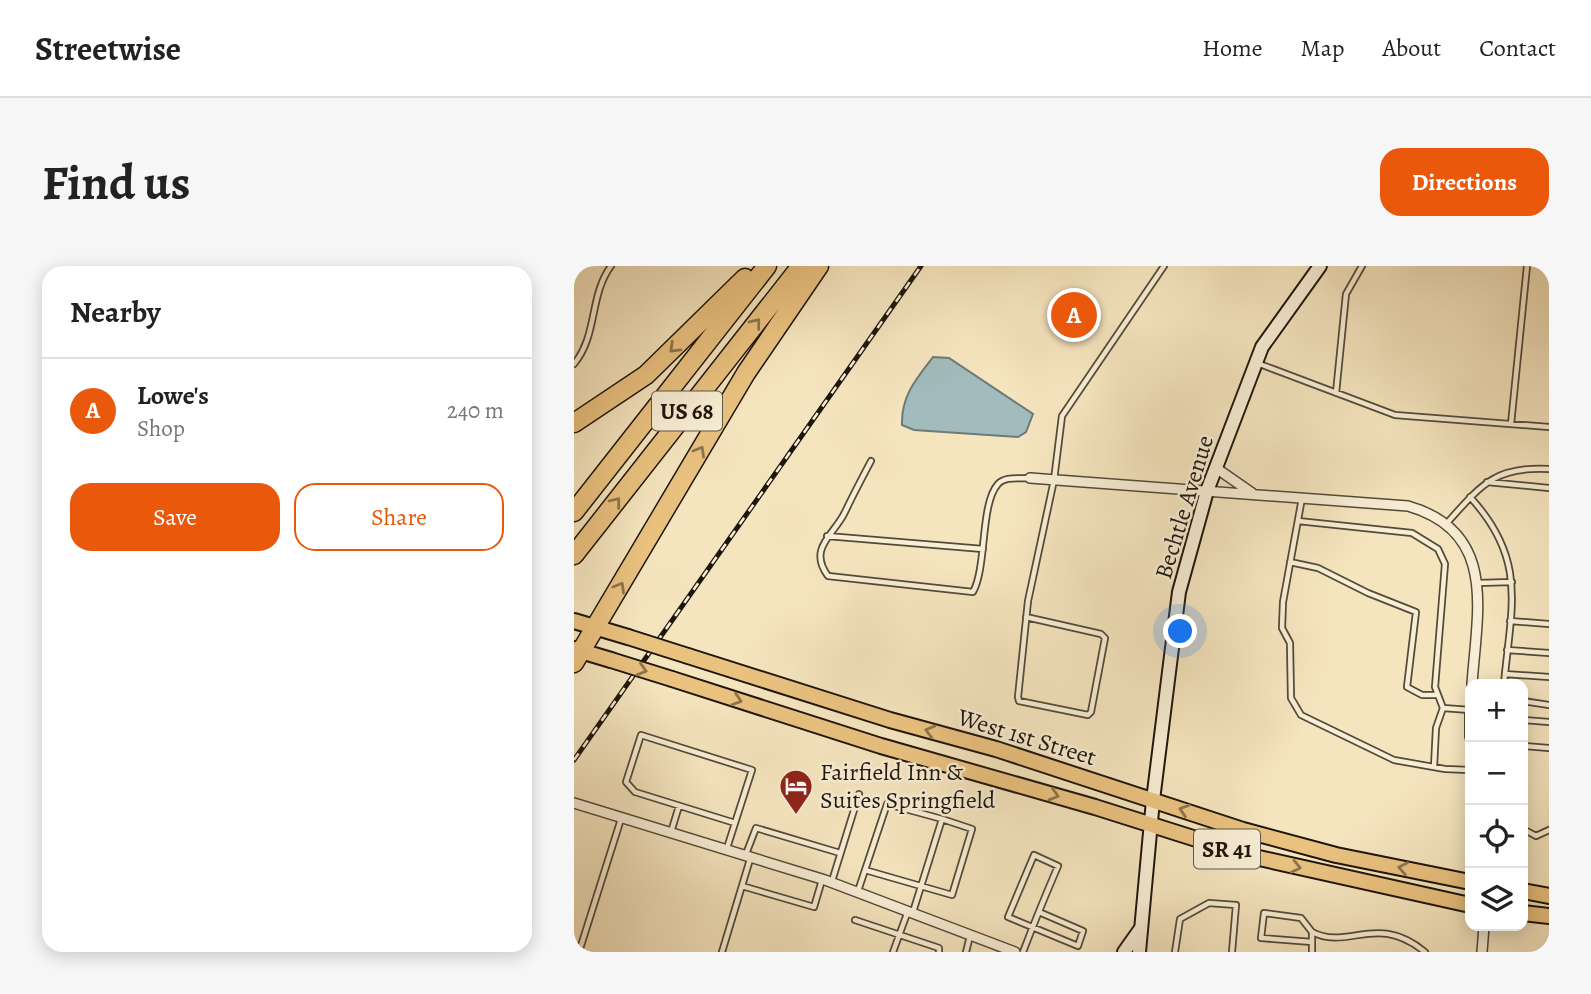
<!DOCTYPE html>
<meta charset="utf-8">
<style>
:root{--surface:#fff;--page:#f6f6f6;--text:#222;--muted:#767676;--line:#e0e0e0;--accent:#ea580c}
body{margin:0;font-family:Alegreya,serif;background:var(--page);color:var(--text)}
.controls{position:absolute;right:21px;bottom:21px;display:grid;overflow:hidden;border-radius:14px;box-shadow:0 4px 18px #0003}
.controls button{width:63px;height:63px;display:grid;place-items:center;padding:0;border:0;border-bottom:2px solid var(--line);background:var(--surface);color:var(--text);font:35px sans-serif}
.you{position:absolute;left:607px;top:366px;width:24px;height:24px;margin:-18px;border:5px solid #fff;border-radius:50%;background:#1a73e8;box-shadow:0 0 0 10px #1a73e833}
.badge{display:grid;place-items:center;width:46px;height:46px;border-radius:50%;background:var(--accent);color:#fff;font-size:23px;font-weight:700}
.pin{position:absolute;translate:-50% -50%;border:4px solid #fff;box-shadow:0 2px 7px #0006}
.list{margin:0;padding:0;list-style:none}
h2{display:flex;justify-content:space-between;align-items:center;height:91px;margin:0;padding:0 28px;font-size:30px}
h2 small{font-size:23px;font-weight:400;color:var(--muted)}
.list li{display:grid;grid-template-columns:46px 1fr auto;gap:21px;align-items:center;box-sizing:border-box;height:105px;padding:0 28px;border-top:2px solid var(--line)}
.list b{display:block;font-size:26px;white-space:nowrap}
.list p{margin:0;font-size:23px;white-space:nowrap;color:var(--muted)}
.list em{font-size:23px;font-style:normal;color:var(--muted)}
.actions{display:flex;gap:14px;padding:21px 28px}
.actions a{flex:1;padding:16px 0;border:2px solid var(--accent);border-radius:21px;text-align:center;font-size:24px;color:var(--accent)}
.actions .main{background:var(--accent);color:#fff}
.icon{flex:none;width:38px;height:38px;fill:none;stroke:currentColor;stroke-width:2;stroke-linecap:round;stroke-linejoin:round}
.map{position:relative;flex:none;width:975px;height:686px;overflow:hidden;border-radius:21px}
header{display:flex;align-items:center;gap:42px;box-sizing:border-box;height:98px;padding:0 35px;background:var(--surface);border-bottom:2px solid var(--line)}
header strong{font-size:33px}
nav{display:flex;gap:38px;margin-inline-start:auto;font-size:24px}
.intro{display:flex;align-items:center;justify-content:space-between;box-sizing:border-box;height:168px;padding:0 42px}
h1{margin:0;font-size:49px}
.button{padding:18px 32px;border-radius:21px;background:var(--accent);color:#fff;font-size:24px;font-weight:700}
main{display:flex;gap:42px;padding:0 42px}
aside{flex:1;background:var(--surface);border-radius:21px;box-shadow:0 4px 18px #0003}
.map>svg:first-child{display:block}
</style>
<header>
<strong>Streetwise</strong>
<nav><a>Home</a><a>Map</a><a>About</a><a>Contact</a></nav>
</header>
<div class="intro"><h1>Find us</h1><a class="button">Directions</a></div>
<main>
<aside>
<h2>Nearby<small></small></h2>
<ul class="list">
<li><span class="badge">A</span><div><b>Lowe's</b><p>Shop</p></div><em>240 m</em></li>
</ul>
<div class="actions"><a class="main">Save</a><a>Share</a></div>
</aside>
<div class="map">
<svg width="975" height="686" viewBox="0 0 975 686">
<rect width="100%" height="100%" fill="#f5e5bf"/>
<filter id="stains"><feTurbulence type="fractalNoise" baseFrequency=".00286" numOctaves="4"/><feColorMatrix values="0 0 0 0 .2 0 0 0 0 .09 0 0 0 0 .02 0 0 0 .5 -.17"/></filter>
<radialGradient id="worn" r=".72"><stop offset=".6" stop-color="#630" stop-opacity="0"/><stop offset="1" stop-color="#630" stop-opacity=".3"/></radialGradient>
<path fill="#a2bcbe" stroke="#6d7a77" stroke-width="2" d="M359 91 375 92 459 148 452 166 444 171 340 164 328 159C327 130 342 113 359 91Z"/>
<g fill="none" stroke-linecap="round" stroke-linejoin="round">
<defs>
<path id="lane" d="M683 97 821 149 975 161
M0 98C24 69 15 30 37 0
M762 127 772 28 788 0
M937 158 953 0
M297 195C288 212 279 229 271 246 261 268 233 282 254 310L399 326C413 301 406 238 424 218 431 210 445 213 455 212
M913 216 975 222
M896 231C954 294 937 341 930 418
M728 232 709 336 708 362 716 377 717 432 727 449 820 494 871 503 896 504
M724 255 838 267 864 283 871 298 861 421 869 442
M873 257C907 219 921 200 975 203
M253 270 409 283
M716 296 744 302 794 327 842 346 833 421 848 429H864
M903 317 938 316
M452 351 527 368 531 372 517 446 514 449 445 435 444 431 454 335 480 214 488 150 590 0
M936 355 975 358
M933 384 975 387
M931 408 975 411
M949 435 975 439
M949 454 975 456
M949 480 975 482
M860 501 862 462 869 442 896 444
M949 563 962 570 975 564
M97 566 105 540
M153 582 178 504 67 469 52 516 61 526 161 557
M172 588 182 562 266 587
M291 604 378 629 398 563 368 553
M258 615 285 528
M168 620 240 641 248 614
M284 625 313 538 368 553 339 646
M281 654 365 682V686
M738 666C775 685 802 646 851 686
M738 676 687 672 690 647 727 652 738 666V686
M5 686 47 553
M148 686 177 590
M319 686 334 645
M392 686 396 670
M449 686C460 657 472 628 484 600L460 589 434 651 504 680 509 665 465 646
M601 686 606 653 635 637 662 639 658 686"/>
<path id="street" d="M642 202 678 227
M456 212 834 240C924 266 903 345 898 418
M896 446V471
M0 537 251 614 441 686
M908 686 910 660"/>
<path id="secondary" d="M550 686 567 662
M565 686 579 534 605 326 633 225 688 81 746 0"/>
<path id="primary" d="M0 355 54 371
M0 383 37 394
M114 390 316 454 422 483 669 564 762 589 896 616
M98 413 307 480 521 541 676 590 896 639
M949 625 975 630
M949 647 975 650"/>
<path id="highway" d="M0 157 72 109 171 12
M0 246 193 0
M0 289 227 0
M0 397 172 107 245 0"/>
</defs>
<use href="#lane" stroke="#544a39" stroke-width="8"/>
<use href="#street" stroke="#544a39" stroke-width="12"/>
<use href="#secondary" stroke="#1e160c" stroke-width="16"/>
<use href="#primary" stroke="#1e160c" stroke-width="18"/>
<use href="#highway" stroke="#1e160c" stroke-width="21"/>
<use href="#lane" stroke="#f8eed5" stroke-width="4.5"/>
<use href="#street" stroke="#f8eed5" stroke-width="9"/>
<use href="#secondary" stroke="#f8eed5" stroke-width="12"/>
<use href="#primary" stroke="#eac280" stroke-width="14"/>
<use href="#highway" stroke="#eac280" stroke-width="18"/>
<defs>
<path id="rail" d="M0 494 347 0"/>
</defs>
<use href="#rail" stroke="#1e160c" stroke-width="5"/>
<use href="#rail" stroke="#f8eed5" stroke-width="2.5" stroke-dasharray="8" stroke-linecap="butt"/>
<defs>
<path id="primary-bridge" d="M54 371 114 390
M37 394 98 413"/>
</defs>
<use href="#primary-bridge" stroke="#1e160c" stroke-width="18" stroke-linecap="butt"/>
<use href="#primary-bridge" stroke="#eac280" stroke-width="14"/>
</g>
<defs><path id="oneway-chevron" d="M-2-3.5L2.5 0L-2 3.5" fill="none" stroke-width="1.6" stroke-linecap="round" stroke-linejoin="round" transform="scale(1.75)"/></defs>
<g stroke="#8e754c">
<use href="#oneway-chevron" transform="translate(182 57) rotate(-52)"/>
<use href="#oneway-chevron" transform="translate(100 82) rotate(136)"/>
<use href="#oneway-chevron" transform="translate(126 185) rotate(-60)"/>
<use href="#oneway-chevron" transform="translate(42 236) rotate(-52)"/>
<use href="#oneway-chevron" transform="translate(46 321) rotate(-60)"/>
<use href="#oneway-chevron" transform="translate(68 404) rotate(17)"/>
<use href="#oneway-chevron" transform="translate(163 434) rotate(18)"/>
<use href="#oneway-chevron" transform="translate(356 465) rotate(-165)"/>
<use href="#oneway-chevron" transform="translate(480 529) rotate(16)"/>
<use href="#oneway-chevron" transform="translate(610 544) rotate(-162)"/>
<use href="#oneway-chevron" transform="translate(722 601) rotate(13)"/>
<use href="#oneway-chevron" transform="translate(829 602) rotate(-169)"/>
</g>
<defs>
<symbol id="hotel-pin" viewBox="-11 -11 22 30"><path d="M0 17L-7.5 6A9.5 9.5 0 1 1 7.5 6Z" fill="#8f2418" stroke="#f8eed5"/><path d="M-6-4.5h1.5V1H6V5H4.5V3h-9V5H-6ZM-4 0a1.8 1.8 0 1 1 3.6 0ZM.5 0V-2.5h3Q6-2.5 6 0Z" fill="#fff"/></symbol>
</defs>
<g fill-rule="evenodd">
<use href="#hotel-pin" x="203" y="501" width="38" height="52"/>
</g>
<g text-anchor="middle" stroke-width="5" stroke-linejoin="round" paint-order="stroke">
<g fill="#f8eed5" stroke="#5f5748" stroke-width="2">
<rect x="78" y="125.5" width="70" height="39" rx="5"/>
<rect x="620" y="563.5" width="66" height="39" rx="5"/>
</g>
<g font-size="23" font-weight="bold" fill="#1e160c">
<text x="113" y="153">US 68</text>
<text x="653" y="591">SR 41</text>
</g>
<g font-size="24" fill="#1e160c" stroke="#f8eed5">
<text transform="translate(610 241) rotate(-73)" y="8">Bechtle Avenue</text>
<text transform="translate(453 471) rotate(17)" y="8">West 1st Street</text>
</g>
<g font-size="24" fill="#1e160c" stroke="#f8eed5" text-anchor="start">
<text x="246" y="514">Fairfield Inn &amp;<tspan x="246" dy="28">Suites Springfield</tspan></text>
</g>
</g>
<rect width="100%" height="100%" filter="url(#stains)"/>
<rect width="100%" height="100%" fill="url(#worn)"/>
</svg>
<div class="controls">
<button>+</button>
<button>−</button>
<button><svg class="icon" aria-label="locate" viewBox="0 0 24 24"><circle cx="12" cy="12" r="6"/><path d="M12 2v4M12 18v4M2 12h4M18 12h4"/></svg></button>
<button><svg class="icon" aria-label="layers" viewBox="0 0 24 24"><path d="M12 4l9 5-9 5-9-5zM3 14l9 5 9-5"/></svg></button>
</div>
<div class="you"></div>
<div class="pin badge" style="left:500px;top:49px">A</div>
</div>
</main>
